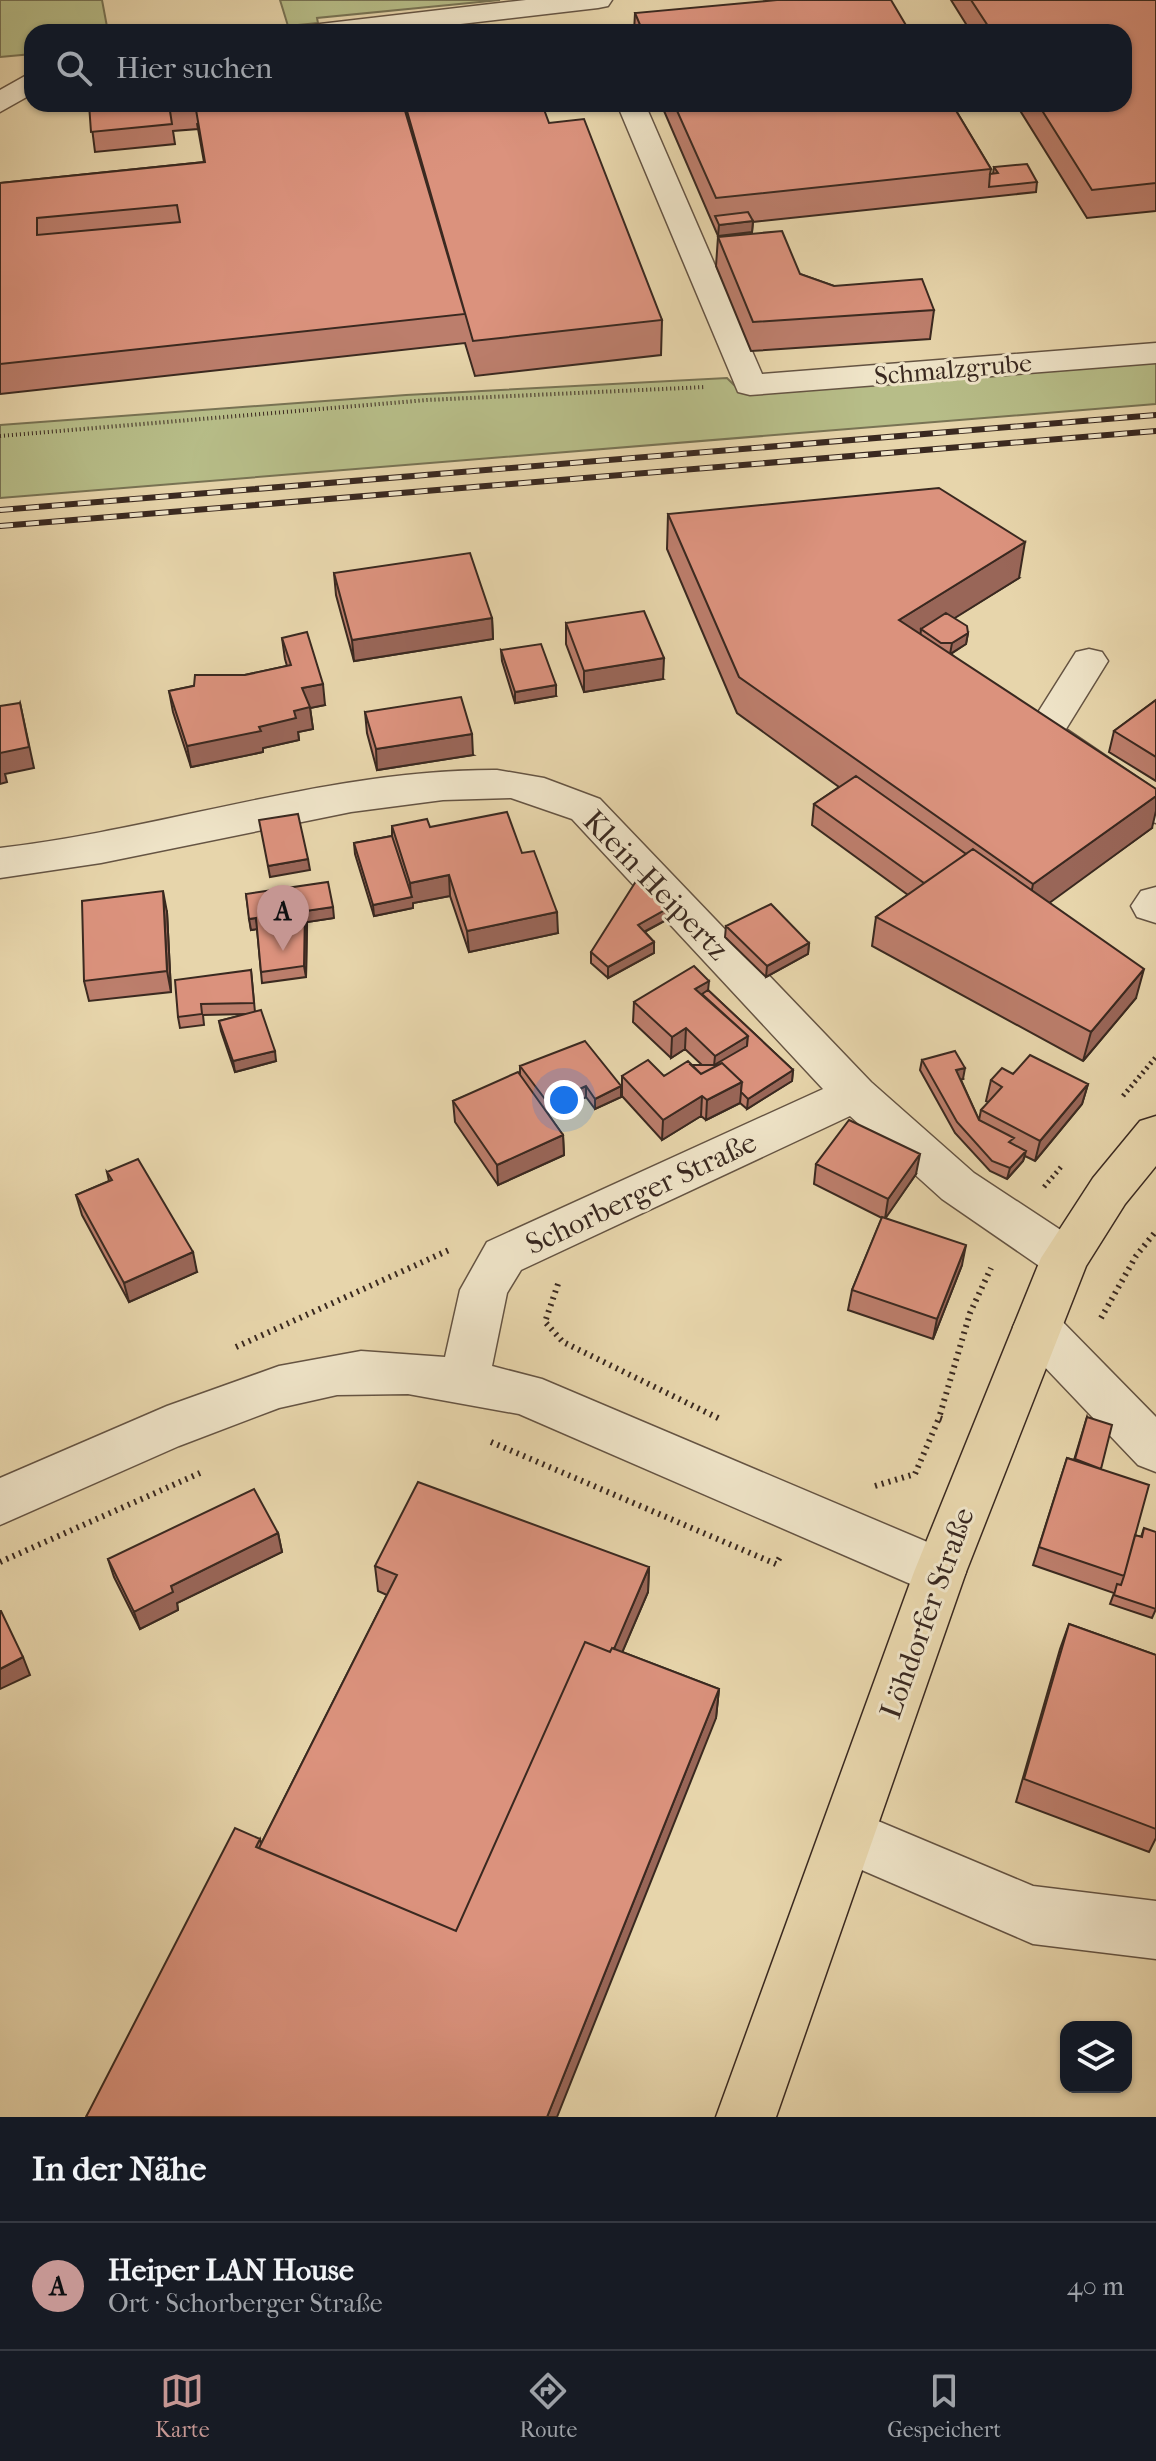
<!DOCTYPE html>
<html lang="de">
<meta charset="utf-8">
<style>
:root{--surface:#171b24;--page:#20242c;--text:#f1f3f6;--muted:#9ea1a6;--line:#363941;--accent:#c59692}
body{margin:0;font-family:"IM FELL French Canon",serif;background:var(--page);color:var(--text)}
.controls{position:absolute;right:24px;bottom:24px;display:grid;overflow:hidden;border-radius:16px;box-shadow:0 2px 6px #0004}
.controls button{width:72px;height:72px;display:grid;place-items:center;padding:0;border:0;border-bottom:2px solid var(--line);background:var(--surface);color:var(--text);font:40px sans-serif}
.you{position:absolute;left:564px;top:1100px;width:28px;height:28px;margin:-20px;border:6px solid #fff;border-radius:50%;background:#1a73e8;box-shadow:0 0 0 12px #1a73e833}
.badge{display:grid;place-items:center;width:52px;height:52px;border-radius:50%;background:var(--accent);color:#111;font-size:26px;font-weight:700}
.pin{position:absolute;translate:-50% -66px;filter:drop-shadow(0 2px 4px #0008)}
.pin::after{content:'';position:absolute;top:42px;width:28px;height:24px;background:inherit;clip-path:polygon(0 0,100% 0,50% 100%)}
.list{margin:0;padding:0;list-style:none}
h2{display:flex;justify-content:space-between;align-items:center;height:104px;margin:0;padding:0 32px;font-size:34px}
h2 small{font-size:26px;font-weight:400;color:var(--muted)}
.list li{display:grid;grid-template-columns:52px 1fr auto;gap:24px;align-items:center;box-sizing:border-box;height:128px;padding:0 32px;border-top:2px solid var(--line)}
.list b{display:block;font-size:30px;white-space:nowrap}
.list p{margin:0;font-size:26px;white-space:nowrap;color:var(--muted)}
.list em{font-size:26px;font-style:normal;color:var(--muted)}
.icon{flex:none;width:44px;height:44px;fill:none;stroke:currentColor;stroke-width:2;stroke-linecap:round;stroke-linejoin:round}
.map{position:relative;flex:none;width:1156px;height:2117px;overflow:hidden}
.search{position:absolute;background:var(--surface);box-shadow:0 2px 6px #0004;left:24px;right:24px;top:24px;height:88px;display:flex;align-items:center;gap:20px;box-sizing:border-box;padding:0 28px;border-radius:24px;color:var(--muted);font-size:30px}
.sheet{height:232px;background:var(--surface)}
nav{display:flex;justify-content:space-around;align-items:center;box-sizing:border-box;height:112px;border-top:2px solid var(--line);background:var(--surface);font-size:22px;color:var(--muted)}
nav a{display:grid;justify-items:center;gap:4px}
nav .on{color:var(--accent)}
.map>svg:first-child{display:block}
</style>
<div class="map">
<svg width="1156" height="2117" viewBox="0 0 1156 2117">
<rect width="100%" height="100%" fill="#e7d5ab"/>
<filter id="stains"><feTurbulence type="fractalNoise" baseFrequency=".0025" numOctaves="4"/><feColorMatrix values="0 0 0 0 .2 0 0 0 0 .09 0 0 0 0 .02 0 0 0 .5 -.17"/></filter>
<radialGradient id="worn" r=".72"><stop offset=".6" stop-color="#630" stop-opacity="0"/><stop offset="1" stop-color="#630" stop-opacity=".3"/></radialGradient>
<path fill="#b7bd88" stroke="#787354" stroke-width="2" d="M0 0H102L108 32H32V54L0 57Z
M280 0H500L317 18 318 23 288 26Z
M1156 360V404L0 498V425L406 395 727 378 742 393Z"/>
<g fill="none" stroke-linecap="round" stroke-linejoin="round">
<defs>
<path id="minor" d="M526 0H612L608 6 598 8 392 32H306L310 26 320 24Z
M32 72V94L0 112V90Z
M617 104H645L762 374 1156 343V363L750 395 738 392Z
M1089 649 1102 652 1108 661 1066 729 1156 790V823L1142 819 1030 742 1025 733 1076 652Z
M497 770 544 778 600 799 871 1082 974 1173 1082 1244 1089 1258 1082 1272 1065 1277 1048 1272 942 1199 850 1116 521 1270 507 1293 492 1366 542 1379 958 1555 966 1572 958 1589 940 1596 922 1589 519 1414 408 1394 337 1395 279 1408 179 1446 0 1525V1478L167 1406 279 1366 361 1351 445 1357 460 1290 487 1242 823 1089 572 819 511 798 443 800 351 812 101 863 0 878V848C166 829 330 769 497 770Z
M1156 887V923L1137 917 1131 906 1141 891Z
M1037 1307 1054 1313 1156 1417V1472L1138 1465 1020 1341 1013 1327 1020 1313Z
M847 1808 1033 1886 1156 1901V1959L1033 1944 827 1855 819 1836 827 1817Z"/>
<path id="major" d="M1156 1116V1166L1125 1204 1086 1266 966 1572 776 2117H716L914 1572 1041 1258 1093 1178 1140 1121Z"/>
</defs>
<use href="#minor" stroke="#655443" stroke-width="3"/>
<use href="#major" stroke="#3a2920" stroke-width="3"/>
<path stroke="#3a2920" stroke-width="4" stroke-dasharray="1 3" stroke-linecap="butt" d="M0 436 427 400 705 387"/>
<path stroke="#3a2920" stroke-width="5" stroke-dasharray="2 4" stroke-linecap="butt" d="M1123 1096 1156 1057
M1044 1187 1061 1167"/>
<path stroke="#3a2920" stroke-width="6" stroke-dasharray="2 5" stroke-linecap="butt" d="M558 1284 545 1322 563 1342 720 1419
M1101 1318 1136 1256 1156 1231
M236 1347 449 1250
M942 1419 939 1418 970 1313 991 1268
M491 1442 776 1564 780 1557
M875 1486 915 1474 939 1418
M0 1562 200 1473"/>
<use href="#minor" fill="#efe4c8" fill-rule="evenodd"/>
<use href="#major" fill="#e7d5ab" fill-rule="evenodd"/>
<defs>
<path id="rail" d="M0 510 1156 415
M0 526 1156 431"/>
</defs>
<use href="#rail" stroke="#3a2920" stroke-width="6"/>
<use href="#rail" stroke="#efe4c8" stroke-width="4" stroke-dasharray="13" stroke-linecap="butt"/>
</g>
<path fill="#bc7e6c" stroke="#3a2920" stroke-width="2" d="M951 0H1156V211L1087 218 1016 104H1124V32H971Z
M635 13 910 32H634Z
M89 104 549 123 662 320 661 355 475 376 465 343 0 394V183L204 162 197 123 198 129 173 131 175 144 95 152Z
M661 104H952L991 169 990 174H993L994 167 1037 182 1036 192 753 222 752 232 718 236Z
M718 237 800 274 834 286 934 310 930 339 751 351 716 266Z
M668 514 1019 578 954 618 968 633 966 644 951 654 1152 828 1049 902 1136 998 1083 1061 872 946 876 917 908 895 812 825 814 804 839 787 737 713 667 549Z
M334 573 492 618 493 639 354 661 336 595Z
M566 623 663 679 584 692 566 644Z
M282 638 325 705 310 708 313 729 298 732 299 740 263 748V752L191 767 173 712 169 691 287 666 285 659Z
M501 650 556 696 515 703 502 661Z
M1156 700V781L1109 752 1114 731Z
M365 712 473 755 377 770 367 733Z
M392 826 430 827 522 853 558 933 469 952 450 896 413 903V908L374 916 355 854 354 843 392 836Z
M246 894 334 918 307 922 306 977 262 983 257 929 251 930Z
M167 912 171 992 89 1001 84 981Z
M670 918 645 932 654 942V953L608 978 591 963V952Z
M726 926 809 943 808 954 766 977 725 937Z
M251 970 255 1012 276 1061 235 1072 221 1031 219 1021 247 1014 203 1015 204 1025 180 1028 178 1017Z
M708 990 793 1070 792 1081 747 1109 740 1103 706 1120 701 1116 662 1140 622 1096V1076H664L691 1065H702L685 1049 671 1058 633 1022 634 1002Z
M922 1060 963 1079 961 1080 979 1120 981 1110 989 1102 986 1101 991 1080 1013 1074 1088 1084 1082 1104 1035 1161 1025 1156 1023 1161 1007 1179 990 1171 955 1133 920 1070Z
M520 1066 621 1097 595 1109 586 1097 548 1114 563 1135 564 1155 498 1185 455 1122 453 1101 520 1074Z
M816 1164 916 1174 885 1218 962 1265 933 1339 848 1310 852 1290 882 1218 814 1184Z
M107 1172 197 1272 129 1302 82 1215 76 1195 109 1181Z
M1087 1417 1101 1469 1135 1535 1141 1537 1144 1528 1156 1609 1152 1618 1110 1604 1114 1593 1033 1565 1067 1458 1074 1460Z
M278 1533 282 1552 177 1603 178 1610 140 1629 114 1577 108 1559Z
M375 1566 649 1567 648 1592 622 1652 719 1689 716 1718 86 2117 260 1839 261 1844 387 1595 378 1591Z
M1069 1624 1156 1655V1838L1149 1852 1016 1802 1060 1649Z"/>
<path fill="#996658" stroke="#3a2920" stroke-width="2" d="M753 221 752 232 718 236 719 225Z
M1025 542 1019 578 929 634 921 629 920 640 899 620Z
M492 618 493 639 354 661 352 640Z
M968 633 966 644 950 654 952 643Z
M664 658 663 679 584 692V671Z
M323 684 325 705 310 708 313 729 298 732 299 740 263 748V752L191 767 187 746 259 727 294 711 302 688Z
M556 685V696L515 703V692Z
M20 703 34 768 5 774 7 782 0 784V753Z
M472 734 473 755 377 770 376 749Z
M1156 796V811L1152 828 1026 920 1033 884Z
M308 859 310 870 270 877 268 866Z
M449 875 450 896 413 903V908L374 916 373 905 411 897 410 883Z
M163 891 167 912 171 992 167 971Z
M333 907 334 918 307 922 306 977 304 966 305 911Z
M670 907V918L638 935V925Z
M557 912 558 933 469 952 467 931Z
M256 918 258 929 251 930 249 919Z
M654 942V953L608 978V967Z
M809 943 808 954 766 977 767 966Z
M1144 969 1136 998 1083 1061 1091 1032Z
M709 981 707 1001 695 989Z
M686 1028 685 1049 671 1058 672 1037Z
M748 1036 746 1056 713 1076 715 1056Z
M275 1051 276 1061 235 1072 233 1061Z
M965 1068 963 1079 954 1081 956 1070Z
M793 1070 792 1081 747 1109 748 1099Z
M742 1082 740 1103 706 1120 707 1100Z
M1088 1084 1082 1104 1035 1161 1040 1141Z
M586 1086V1097L548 1114V1103Z
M621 1086V1097L595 1109V1099Z
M702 1096 701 1116 662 1140 663 1120Z
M563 1135 564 1155 498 1185 497 1165Z
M1026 1151 1023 1161 1007 1179 1010 1168Z
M920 1154 916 1174 885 1219 888 1199Z
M966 1245 962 1265 933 1339 937 1319Z
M193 1252 197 1272 129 1302 124 1283Z
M278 1533 282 1552 177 1603 178 1610 140 1629 134 1612 171 1586Z
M649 1567 648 1592 610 1681V1657Z
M23 1657 30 1675 0 1689V1669Z
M719 1689 716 1718 557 2117H547Z"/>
<path fill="#db927d" stroke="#3a2920" stroke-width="2" fill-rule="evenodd" d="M777 0H891L910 32H643L635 13Z
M971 0H1156V183L1092 190 1038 104H1124V32H992Z
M89 104H195V108L170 111 172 124 91 132Z
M195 104H403L465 314 0 364V183L205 162ZM177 205 180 222 37 235V218Z
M405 104H542L549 123 584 119 662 320 473 341Z
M674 104H952L991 169 716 198Z
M1027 164 1037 182 989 187 990 174 998 173 994 167Z
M748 212 753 221 719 225 715 216Z
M782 231 800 274 834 286 922 279 934 310 753 322 718 237Z
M939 488 1025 542 899 620 1156 789V796L1033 884 739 677 668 514Z
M470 553 492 618 352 640 334 573Z
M644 611 664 658 584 671 566 623Z
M946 613 967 626 968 633 952 643H941L921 629Z
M307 632 323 684 302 688 310 707 294 711 296 718 259 727 261 731 187 746 169 691 194 686 195 675H245L291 665 282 638Z
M541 644 556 685 515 692 501 650Z
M461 697 472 734 376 749 365 712Z
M1156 700V757L1114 731Z
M20 703 29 747 0 753V706Z
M856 776 966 854 924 883 814 804Z
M507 812 522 853 534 851 557 912 467 931 449 875 410 883 392 826 427 819 430 827Z
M298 814 308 859 268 866 259 820Z
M392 836 412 897 373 905 354 843Z
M973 849 1144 969 1091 1032 876 917Z
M638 878 670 907 638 925 654 942 608 967 591 952Z
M328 882 333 907 305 911 304 966 261 972 256 918 249 919 246 894Z
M163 891 167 971 84 981 82 901Z
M771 904 809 943 767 966 726 926Z
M694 966 709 981 695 989 748 1036 715 1056 686 1028 672 1037 634 1002Z
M251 970 254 1003 201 1004 202 1014 178 1017 175 980Z
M708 990 793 1070 748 1099 741 1092 742 1082 722 1063 701 1074 691 1065H714L747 1046 748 1036 702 994Z
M261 1010 275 1051 233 1061 219 1021Z
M585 1041 621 1086 595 1099 586 1086 548 1103 520 1066Z
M955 1051 965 1068 956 1070 979 1120 1014 1138 1009 1142 1026 1151 1010 1168 992 1161 957 1122 922 1060Z
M1030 1055 1088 1084 1040 1141 981 1110 1002 1087 991 1080 1002 1068 1013 1074Z
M648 1060 664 1076 688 1061 701 1074 722 1063 742 1082 707 1100 702 1096 663 1120 622 1076Z
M518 1072 563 1135 497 1165 453 1101Z
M849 1120 920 1154 888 1199 816 1164Z
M138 1159 193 1252 124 1283 76 1195 112 1180 107 1172Z
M882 1217 966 1245 937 1319 852 1290Z
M1087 1417 1112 1425 1101 1469 1075 1459Z
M1067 1458 1149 1485 1124 1576 1039 1547Z
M418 1482 649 1567 614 1649 612 1648 610 1652 585 1642 456 1931 259 1848 397 1575 375 1566Z
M254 1489 278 1533 171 1586 173 1592 134 1612 108 1559Z
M1144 1528 1156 1532V1609L1114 1595 1117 1584 1121 1585 1124 1576 1135 1535 1142 1537Z
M0 1611H1L23 1657 0 1669Z
M1069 1624 1156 1655V1829L1024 1779Z
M585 1642 610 1652 612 1648 719 1689 547 2117H86L235 1828 260 1839 256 1847 456 1931Z"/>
<g text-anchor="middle" stroke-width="6" stroke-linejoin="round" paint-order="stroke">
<g font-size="26" fill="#3a2920" stroke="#efe4c8">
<text transform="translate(953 369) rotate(-5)" y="9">Schmalzgrube</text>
</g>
<g font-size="30" fill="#3a2920" stroke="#efe4c8">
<text transform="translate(656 885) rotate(46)" y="10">Klein-Heipertz</text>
<text transform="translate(641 1193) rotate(-25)" y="10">Schorberger Straße</text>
<text transform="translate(927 1613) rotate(-70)" y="10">Löhdorfer Straße</text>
</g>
</g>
<rect width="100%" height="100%" filter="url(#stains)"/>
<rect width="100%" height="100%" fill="url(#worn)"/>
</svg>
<div class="controls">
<button><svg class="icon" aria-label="layers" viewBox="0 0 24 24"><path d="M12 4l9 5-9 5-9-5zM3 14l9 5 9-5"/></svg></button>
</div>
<div class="you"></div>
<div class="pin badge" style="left:283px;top:951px">A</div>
<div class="search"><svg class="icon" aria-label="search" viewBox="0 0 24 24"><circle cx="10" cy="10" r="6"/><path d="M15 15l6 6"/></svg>Hier suchen</div>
</div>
<section class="sheet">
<h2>In der Nähe<small></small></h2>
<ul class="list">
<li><span class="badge">A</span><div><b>Heiper LAN House</b><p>Ort · Schorberger Straße</p></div><em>40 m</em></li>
</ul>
</section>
<nav>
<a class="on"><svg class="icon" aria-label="map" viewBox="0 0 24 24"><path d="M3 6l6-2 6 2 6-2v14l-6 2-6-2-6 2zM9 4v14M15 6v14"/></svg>Karte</a>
<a><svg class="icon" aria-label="directions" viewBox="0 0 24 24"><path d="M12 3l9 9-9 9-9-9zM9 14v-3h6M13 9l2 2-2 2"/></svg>Route</a>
<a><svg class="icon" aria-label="saved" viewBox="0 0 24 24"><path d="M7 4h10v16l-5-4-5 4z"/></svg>Gespeichert</a>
</nav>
